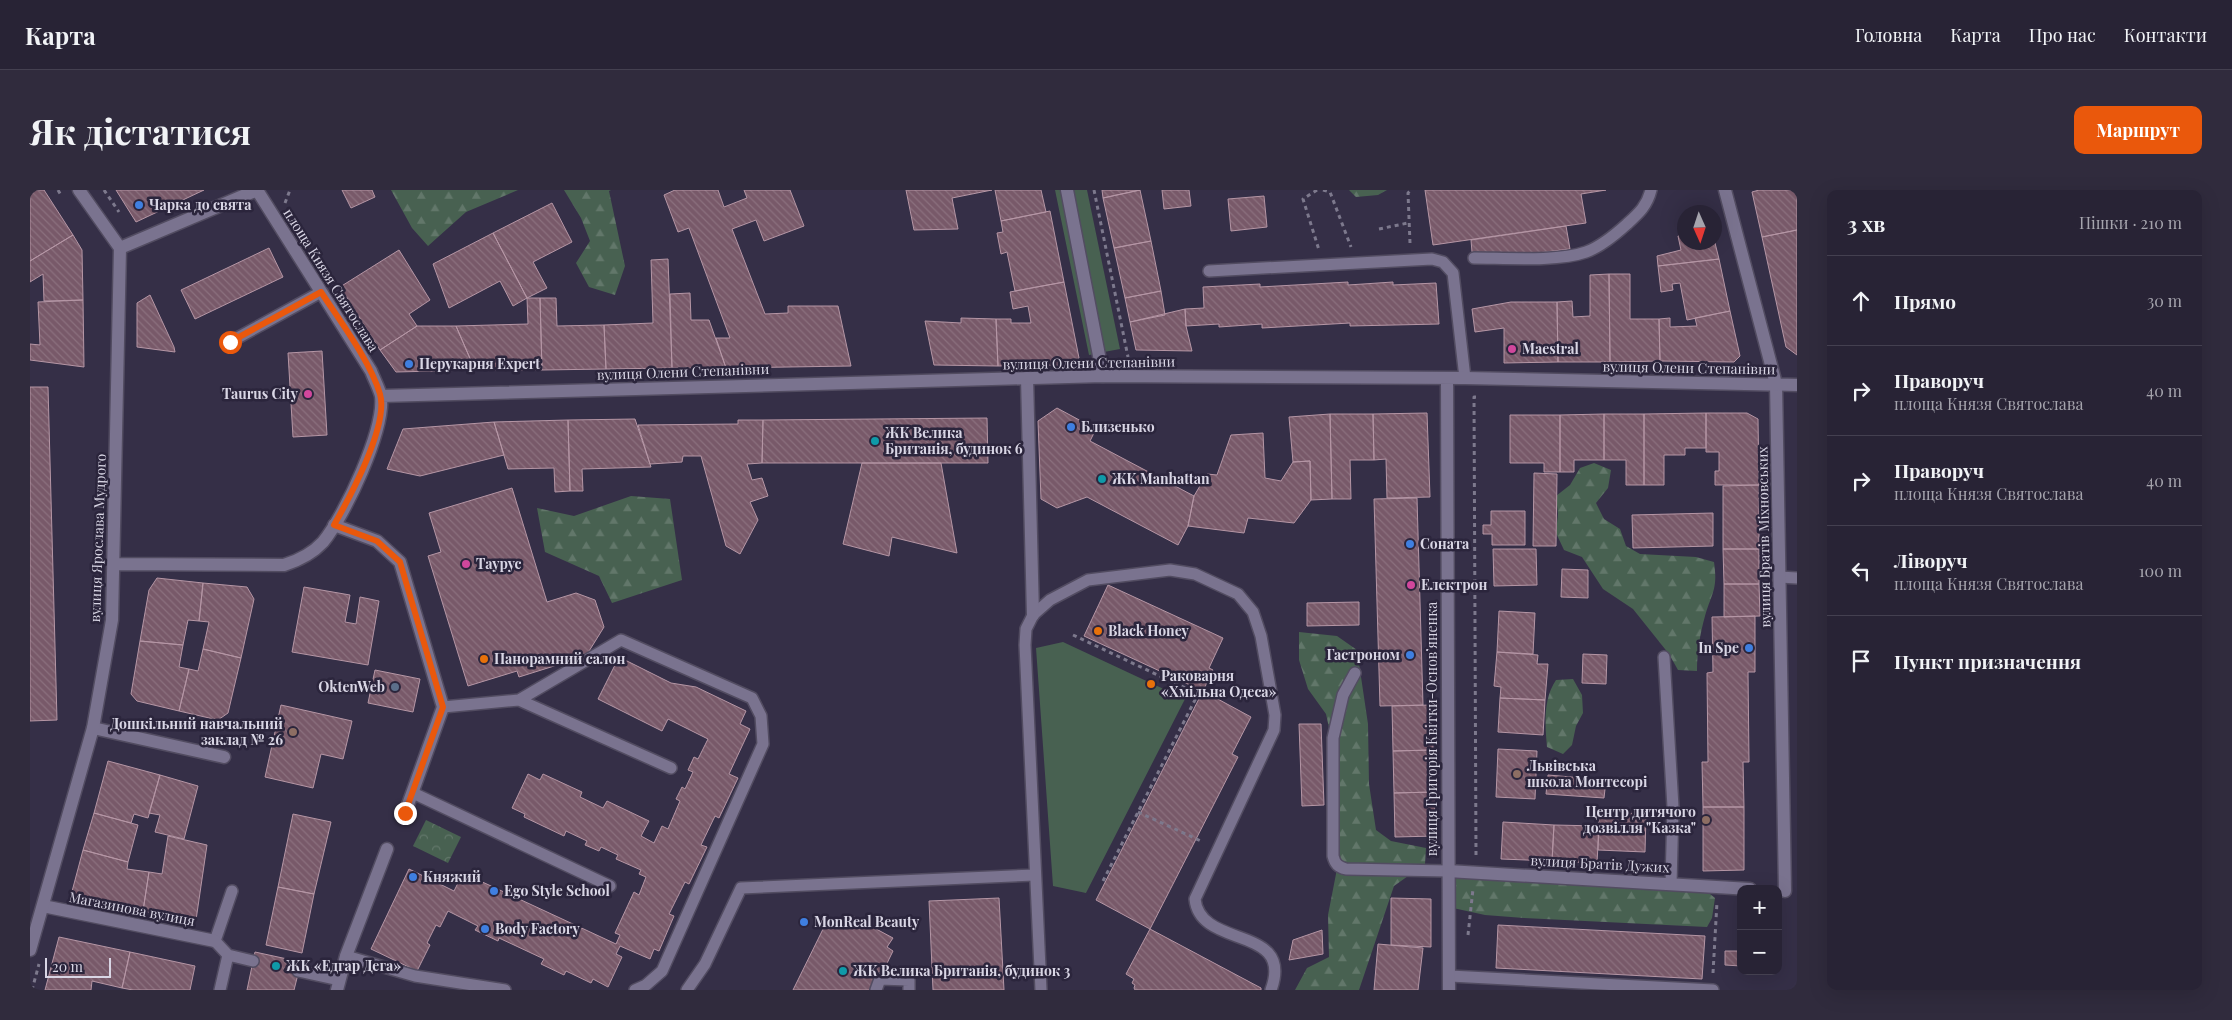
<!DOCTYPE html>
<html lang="uk">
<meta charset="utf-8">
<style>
:root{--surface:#282335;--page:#302b3d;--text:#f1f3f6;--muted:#a5a4ad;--line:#444050;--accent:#ea580c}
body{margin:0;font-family:"Playfair Display",serif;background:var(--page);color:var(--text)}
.controls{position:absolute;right:15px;bottom:15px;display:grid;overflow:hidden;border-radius:10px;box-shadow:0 5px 20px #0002}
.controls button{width:45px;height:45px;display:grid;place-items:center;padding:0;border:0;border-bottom:1px solid var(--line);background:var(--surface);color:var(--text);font:25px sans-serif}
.compass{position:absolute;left:1647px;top:15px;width:45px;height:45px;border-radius:50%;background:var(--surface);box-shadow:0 5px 20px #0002;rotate:177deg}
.scale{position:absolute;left:15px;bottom:12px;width:66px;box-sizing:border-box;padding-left:5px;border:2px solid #d9d6e5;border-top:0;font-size:14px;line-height:18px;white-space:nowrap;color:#d9d6e5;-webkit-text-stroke:4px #2b253c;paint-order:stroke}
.stop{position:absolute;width:15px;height:15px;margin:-11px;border:4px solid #ea580c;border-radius:50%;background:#fff}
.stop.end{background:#ea580c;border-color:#fff;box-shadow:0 1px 5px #0008}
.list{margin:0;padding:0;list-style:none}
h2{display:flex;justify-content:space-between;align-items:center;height:65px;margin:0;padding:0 20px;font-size:21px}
h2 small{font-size:16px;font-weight:400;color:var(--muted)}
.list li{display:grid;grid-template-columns:32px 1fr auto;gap:15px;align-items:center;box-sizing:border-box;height:90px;padding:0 20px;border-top:1px solid var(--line)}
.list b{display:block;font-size:19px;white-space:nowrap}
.list p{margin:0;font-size:16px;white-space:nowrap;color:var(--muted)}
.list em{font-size:16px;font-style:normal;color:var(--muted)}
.icon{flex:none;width:28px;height:28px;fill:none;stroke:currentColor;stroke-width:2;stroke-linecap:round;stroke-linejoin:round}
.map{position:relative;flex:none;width:1767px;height:800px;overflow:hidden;border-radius:10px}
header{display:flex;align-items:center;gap:30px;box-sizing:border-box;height:70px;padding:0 25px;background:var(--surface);border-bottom:1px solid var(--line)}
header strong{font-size:24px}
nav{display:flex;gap:28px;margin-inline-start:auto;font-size:18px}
.intro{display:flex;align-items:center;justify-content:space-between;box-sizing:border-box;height:120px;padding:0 30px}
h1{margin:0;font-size:35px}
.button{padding:12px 22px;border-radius:10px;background:var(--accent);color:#fff;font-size:18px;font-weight:700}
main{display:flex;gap:30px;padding:0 30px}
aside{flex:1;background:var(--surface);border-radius:10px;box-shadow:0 5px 20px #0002}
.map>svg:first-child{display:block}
</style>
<header>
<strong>Карта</strong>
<nav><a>Головна</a><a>Карта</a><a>Про нас</a><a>Контакти</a></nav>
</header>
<div class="intro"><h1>Як дістатися</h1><a class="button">Маршрут</a></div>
<main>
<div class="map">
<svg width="1767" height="800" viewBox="0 0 1767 800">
<defs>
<pattern id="forest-firs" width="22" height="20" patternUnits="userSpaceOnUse" patternTransform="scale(1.25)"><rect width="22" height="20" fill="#486151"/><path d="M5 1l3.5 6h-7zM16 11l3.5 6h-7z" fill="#62776a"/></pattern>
<pattern id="park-crowns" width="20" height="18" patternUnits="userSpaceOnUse" patternTransform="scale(1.25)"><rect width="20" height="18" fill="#486151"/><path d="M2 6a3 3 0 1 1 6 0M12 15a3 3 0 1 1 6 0" fill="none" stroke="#62776a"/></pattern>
<pattern id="building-back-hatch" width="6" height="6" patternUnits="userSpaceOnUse" patternTransform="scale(1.25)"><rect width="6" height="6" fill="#785969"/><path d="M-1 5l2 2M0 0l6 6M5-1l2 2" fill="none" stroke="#8b707e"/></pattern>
</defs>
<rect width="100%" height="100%" fill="#352f47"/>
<path fill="#486151" d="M1025 0H1034L1065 164 1059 165Z
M1042 0H1057L1090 159 1074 162Z
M1033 452 1155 509 1056 703 1023 696 1006 458Z"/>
<path fill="url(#forest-firs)" d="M361 0H488L436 22 398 56 382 38Z
M534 0H581L579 1 595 76 585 105 559 97 546 73 560 51 551 28Z
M1319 0H1357L1348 5 1326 7Z
M1564 273 1581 280 1578 298 1566 313 1574 329 1590 339 1596 356 1610 364 1666 367 1684 372C1688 399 1682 402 1675 426 1670 444 1667 462 1667 481L1648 480 1639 464 1603 419 1573 399 1552 367 1534 360 1526 343 1528 324 1526 306 1540 295 1550 278Z
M601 306 640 309 652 390 582 413 569 386 515 362 507 318 544 326Z
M1269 442 1307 446 1327 460 1338 534 1339 594 1346 640 1361 651 1396 658 1395 674 1364 696 1329 800H1265L1277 778 1299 767 1298 725 1306 684 1309 641V583L1296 524 1278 499 1269 470Z
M1543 489 1552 505 1553 523 1546 536 1542 555 1533 564 1517 557C1515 535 1513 509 1526 490Z
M1426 687 1674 699 1685 708 1682 728 1677 737 1494 728 1455 725 1423 718 1422 701Z"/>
<path fill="url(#park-crowns)" d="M396 630 431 647 418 673 383 656Z"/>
<path fill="url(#building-back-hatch)" stroke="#b596a5" d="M0 0H14L43 45 0 71Z
M86 0H174L106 32Z
M312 0H342L345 7 321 18Z
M645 0H688L694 17 717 8 714 0H760L774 36 734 51 726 30 702 39 735 124 758 123V116H808L821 176 696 178 686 148H700L659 38 648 42 634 5Z
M876 0H962L922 8 928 39 884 40Z
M965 0H1011L1016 22 971 31Z
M1072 0H1110L1073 8Z
M1110 0 1121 51 1084 58 1073 8Z
M1132 0H1159L1161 16 1134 19Z
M1395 0H1576L1551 4 1556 33 1403 55Z
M1729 0H1767V40L1732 47 1722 2Z
M1234 6 1237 37 1201 41 1198 9Z
M522 13 542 52 503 72 517 98 497 108 463 43Z
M1020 21 1034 92 985 101 977 62 971 64 967 43 973 42 971 31Z
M1536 36 1540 59 1499 64 1442 62 1441 50Z
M1767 40V165L1756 157 1732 47Z
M463 43 497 108 483 116 470 91 419 118 403 74Z
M43 45 52 60 53 110 14 111 13 84 0 92V71Z
M1654 45V52H1684V49L1689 69 1628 76 1627 66 1651 60 1648 46Z
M1121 51 1131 101 1095 108 1084 58Z
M239 58 253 87 165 129 151 100Z
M369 60 400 110 379 124 387 136 350 160 310 97Z
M638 69 642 178 576 179 574 135 623 133 621 70Z
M1689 69 1700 121 1657 130 1650 93 1642 94 1643 100 1631 102 1628 76Z
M1579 84H1600V129H1629L1630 171 1580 172Z
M1579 84 1580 172H1528L1527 112 1542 111 1543 127 1560 126V85Z
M1034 92 1049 168 1040 175 968 176 966 129H981V133H1001L998 116 983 119 980 102Z
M1318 92V95L1363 92V95L1406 93 1409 134 1320 136V133L1232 138V134L1189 137V134L1156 136 1155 119 1174 118 1173 97 1230 94V97Z
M1131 101 1135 125 1100 132 1095 108Z
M660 103 661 130H679L696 178H642L640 104Z
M120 105 144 157 145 162 107 157V113Z
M497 108H510L512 180H445L426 136 498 134Z
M510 108H526L527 136 574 135 576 179 512 180Z
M53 110 54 177 0 170V154L10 155 8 112Z
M1481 112H1527L1528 172 1474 173V138L1445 142 1442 119Z
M1155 119 1156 136 1162 161 1106 160 1100 132Z
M1700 121 1710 166 1704 172 1630 171 1629 129 1640 128V137L1667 136 1665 128Z
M931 128 966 129 968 176 904 175 895 131 931 133Z
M387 136H426L445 180 366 182 350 160Z
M292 161 297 245 263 247 258 163Z
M0 197H18L27 530 0 531Z
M1027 218 1066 239 1060 251 1164 306 1158 336 1148 355 1057 307 1027 318 1011 309 1008 231Z
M1397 223 1400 307 1357 308 1356 269 1344 270 1343 224Z
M1676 223H1717L1728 229 1729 295H1685V281H1689V262H1676Z
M1676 223V258H1655V265H1634V295H1614V224Z
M1300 224H1343L1344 270H1320L1321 309H1302Z
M1300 224 1302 309 1281 310 1280 271 1263 272 1259 227Z
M1574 224H1614V295H1596V270H1574Z
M1574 224V270H1544V282H1530V225Z
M1480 225H1530V282H1514V273H1480Z
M957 228 958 273H732L733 230Z
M605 229 621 277 552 279 553 301H540L538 230Z
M538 230 540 301 525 302 524 278 478 279 464 232Z
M708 230H733L732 273 717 274 722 290 732 288 738 306 720 312 728 330 710 364 696 356 671 266H653L652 272 620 274 608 235 708 234Z
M464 232 474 265 390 286 357 279 373 239Z
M1233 243 1235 288 1251 291 1263 272 1280 271 1281 310 1264 333 1218 328 1214 343 1158 336 1164 306 1177 284 1187 285 1201 245Z
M832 273H911L927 363 862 347 859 366 813 354Z
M1504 283 1527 284 1526 356H1503Z
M1729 295V359H1693V296Z
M482 298 517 412 546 403 565 410 574 437 556 466 489 487 487 481 438 496 398 366 411 362 399 323Z
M1387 308 1393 515 1350 516 1344 309Z
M1461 321H1495V355H1462V344H1453V335H1461Z
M1683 323V356L1603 358 1602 325Z
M1463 359H1506L1507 395 1464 396Z
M1693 359H1729V394H1694Z
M1532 379 1558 380V408L1531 407Z
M127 388 173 393 169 431 158 430 153 455 110 451 119 400Z
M173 393 217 397 224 409 211 468 173 459 179 432 169 431Z
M1694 394H1729L1730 426 1694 427Z
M1078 395 1193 448 1179 478 1183 480 1173 501 1054 446Z
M274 397 320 405 315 432 326 434 330 407 349 411 338 475 262 462Z
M1329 412V435L1277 436V413Z
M1469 421 1505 423 1503 464 1467 462Z
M1725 426V482H1718L1719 572H1713L1714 617H1673L1672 572H1678L1677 483 1683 482 1682 427Z
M110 451 153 455 149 477 159 479 149 521 107 511 101 504Z
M173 459 211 468 198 523 188 530 149 521 159 479 168 481Z
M1467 462 1508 465 1507 474H1518L1515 510 1470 508 1471 497 1464 496Z
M1553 464 1577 465 1576 494 1552 493Z
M589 467 641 493 666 497 716 521 710 534 720 539 699 584 708 588 689 628 685 626 671 655 677 657 659 694 655 692 639 724 644 726 629 761 624 759 620 769 590 756 586 764 592 767 578 797 563 789 561 793 536 781 534 785 511 774 514 769 469 748 468 751 445 740 448 736 418 721 410 737 406 735 397 753 400 755 387 781 341 759 379 679 424 701 433 683 586 754 590 745 585 743 604 702 609 705 616 687 609 684 611 680 586 669 588 665 571 657 569 661 555 655 557 651 536 641 534 646 494 627 495 624 482 618 498 584 510 590 513 584 552 602 550 607 573 618 577 611 619 631 611 646 624 653 632 636 638 639 650 611 646 609 652 597 655 599 663 582 658 580 664 567 668 569 678 549 638 529 632 541 568 509Z
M345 480 390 489 383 522 338 513Z
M1173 501 1221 527 1202 564 1208 567 1120 739 1066 710Z
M1470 508 1515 510 1513 545 1468 542Z
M251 515 322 531 313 569 291 564 283 598 235 587Z
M1402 515 1403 560 1363 561 1362 516Z
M1269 534H1291L1294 615 1272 616Z
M1468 559 1507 561 1505 609 1466 607Z
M1403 560 1404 602 1364 603 1363 561Z
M78 571 130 585 118 628 104 624 101 633 64 623Z
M130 585 168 596 154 649 125 642 130 625 119 623Z
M1518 585 1576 590 1574 608 1516 604Z
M1404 602 1406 646 1365 647 1364 603Z
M1673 617H1714V680L1673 681Z
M1569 622 1616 624 1615 662 1568 660Z
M64 623 108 635 98 672 53 660Z
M263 624 301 632 284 704 248 697Z
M1473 632 1524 635 1522 671 1471 669Z
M1524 635 1569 636 1567 673 1522 671Z
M138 646 177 655 166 730 113 721 119 682 132 684Z
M53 660 98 672 97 679 119 682 113 721 40 709Z
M248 697 284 704 272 763 236 755Z
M969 708 974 800H903L899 711Z
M1361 708 1401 709V757L1361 755Z
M820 725 863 748 857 757 863 761 844 800H763L797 731 813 739Z
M1468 735 1675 746 1672 789 1466 778Z
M1120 739 1231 798V800H1105L1104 798 1105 795 1102 793 1104 789 1096 784Z
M1292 740 1293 764 1259 770 1263 750Z
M29 747 100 762 92 798 62 791 61 800H15Z
M1348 754 1393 758 1388 800H1344Z
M1695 761H1711V776L1695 775Z
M100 762 165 776 160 800H103L92 798Z
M225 762 271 772 264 800H217Z"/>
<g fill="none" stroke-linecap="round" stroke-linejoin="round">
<defs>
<path id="service" d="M1444 68C1474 68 1528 72 1556 62 1570 57 1586 44 1597 34 1609 23 1617 16 1621 0
M1179 81 1402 69 1413 72 1423 83 1435 188
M200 152 291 102
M1750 387 1767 388
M1634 467 1643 617 1641 694
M1325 483 1313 505 1303 548V666C1305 674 1308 677 1316 679L1418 681
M489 510 591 450 722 508 731 526 733 554 632 781 616 795 605 800
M413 517 489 510 641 578
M383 603 580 696
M198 765 223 771
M316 766 385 786 475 800
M268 781 309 790
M1420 786 1683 800
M190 800 198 765 185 751 202 701
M657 800 675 774 711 698 1005 685
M846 800 850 789 879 790V800
M1011 800 995 455 996 439 1003 425 1020 410 1058 390 1140 380 1165 384 1208 404 1223 422 1231 446 1245 525 1244 540 1165 709C1170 760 1265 734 1241 800"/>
<path id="minor" d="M1037 0 1073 186
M997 188 1003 425
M1746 194 1755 701
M304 335 347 351 370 372 413 517 375 623
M63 538 194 567
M1418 681 1720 699
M13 716 185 751
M307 800 316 766 357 659"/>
<path id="tertiary" d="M1695 0 1746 194
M1417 188 1419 800
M351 206 1073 186 1435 188 1767 195
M84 374 254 375C270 370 282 364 293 352 315 325 355 240 351 206 349 198 344 189 341 181L227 0 90 58
M0 760 63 538 82 430 90 58 49 0"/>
</defs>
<use href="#service" stroke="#524c61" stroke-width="14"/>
<use href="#minor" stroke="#524c61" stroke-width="15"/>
<use href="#tertiary" stroke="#524c61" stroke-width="15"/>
<path stroke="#7d798d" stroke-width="3" stroke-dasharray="4 4" stroke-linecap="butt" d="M28 0 32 7
M74 0 89 22
M1064 0 1098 167
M1287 0 1273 9 1289 60
M1293 0 1300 2 1321 57
M255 13 260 0
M1349 39 1378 33
M1380 53 1378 3 1381 0
M1043 445 1168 504 1073 691
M1108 622 1173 652
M1446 665 1444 207H1447
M1438 745 1443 699
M1683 783 1687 712
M2 800 9 774"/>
<use href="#service" stroke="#7a738f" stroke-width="11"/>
<use href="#minor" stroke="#7a738f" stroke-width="12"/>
<use href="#tertiary" stroke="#7a738f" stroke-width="12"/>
</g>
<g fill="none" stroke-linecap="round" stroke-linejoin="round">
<path stroke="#ea580c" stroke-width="6" d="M200 152 291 102C310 131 340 171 350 204 359 235 320 307 304 335L347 351 370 372 413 517 375 623"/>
</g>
<g fill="#3f7fe0" stroke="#2b253c" stroke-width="2">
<circle cx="109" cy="15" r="5"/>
<circle cx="379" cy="174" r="5"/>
<circle cx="1041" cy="237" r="5"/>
<circle cx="1380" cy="354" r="5"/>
<circle cx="1719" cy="458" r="5"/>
<circle cx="1380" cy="465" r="5"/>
<circle cx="383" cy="687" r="5"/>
<circle cx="464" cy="701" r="5"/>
<circle cx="774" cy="732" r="5"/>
<circle cx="455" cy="739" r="5"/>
</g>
<g fill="#d1479c" stroke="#2b253c" stroke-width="2">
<circle cx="1482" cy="159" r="5"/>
<circle cx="278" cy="204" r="5"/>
<circle cx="436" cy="374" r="5"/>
<circle cx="1381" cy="395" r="5"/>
</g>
<g fill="#0f9aa8" stroke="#2b253c" stroke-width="2">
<circle cx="845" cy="251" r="5"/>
<circle cx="1072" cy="289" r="5"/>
<circle cx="246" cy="776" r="5"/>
<circle cx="813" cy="781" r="5"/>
</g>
<g fill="#e8710a" stroke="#2b253c" stroke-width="2">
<circle cx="1068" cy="441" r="5"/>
<circle cx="454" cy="469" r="5"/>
<circle cx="1121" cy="494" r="5"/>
</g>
<circle fill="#5c6f8a" stroke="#2b253c" stroke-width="2" cx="365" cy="497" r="5"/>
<g fill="#8d6e63" stroke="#2b253c" stroke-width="2">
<circle cx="263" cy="542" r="5"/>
<circle cx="1487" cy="584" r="5"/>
<circle cx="1676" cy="630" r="5"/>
</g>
<g text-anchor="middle" stroke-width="5" stroke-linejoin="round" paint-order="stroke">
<g font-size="14" font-weight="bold" fill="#d9d6e5" stroke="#2b253c" text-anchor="start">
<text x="119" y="20">Чарка до свята</text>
<text x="1492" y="164">Maestral</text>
<text x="389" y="179">Перукарня Expert</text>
<text x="268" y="209" text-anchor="end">Taurus City</text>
<text x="1051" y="242">Близенько</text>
<text x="855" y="248">ЖК Велика<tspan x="855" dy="16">Британія, будинок 6</tspan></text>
<text x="1082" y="294">ЖК Manhattan</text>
<text x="1390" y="359">Соната</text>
<text x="446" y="379">Таурус</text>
<text x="1391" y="400">Електрон</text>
<text x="1078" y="446">Black Honey</text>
<text x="1709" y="463" text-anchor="end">In Spe</text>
<text x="1370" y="470" text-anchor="end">Гастроном</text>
<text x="464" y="474">Панорамний салон</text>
<text x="1131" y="491">Раковарня<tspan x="1131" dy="16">«Хмільна Одеса»</tspan></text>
<text x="355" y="502" text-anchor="end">OktenWeb</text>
<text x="253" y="539" text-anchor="end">Дошкільний навчальний<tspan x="253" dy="16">заклад № 26</tspan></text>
<text x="1497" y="581">Львівська<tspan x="1497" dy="16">школа Монтесорі</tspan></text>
<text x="1666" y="627" text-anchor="end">Центр дитячого<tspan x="1666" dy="16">дозвілля "Казка"</tspan></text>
<text x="393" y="692">Княжий</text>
<text x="474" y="706">Ego Style School</text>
<text x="784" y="737">MonReal Beauty</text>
<text x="465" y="744">Body Factory</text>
<text x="256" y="781">ЖК «Едгар Дега»</text>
<text x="823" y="786">ЖК Велика Британія, будинок 3</text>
</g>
<g font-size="14" fill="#d9d6e5" stroke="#2b253c">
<text transform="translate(301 90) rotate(58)" y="5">площа Князя Святослава</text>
<text transform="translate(1059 173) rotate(-1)" y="5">вулиця Олени Степанівни</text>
<text transform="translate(1659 178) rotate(1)" y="5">вулиця Олени Степанівни</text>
<text transform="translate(653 182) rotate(-2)" y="5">вулиця Олени Степанівни</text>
<text transform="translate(1734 347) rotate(-91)" y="5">вулиця Братів Міхновських</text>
<text transform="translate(68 348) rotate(-88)" y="5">вулиця Ярослава Мудрого</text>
<text transform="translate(1402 539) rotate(-90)" y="5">вулиця Григорія Квітки-Основʼяненка</text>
<text transform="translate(1570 674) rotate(3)" y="5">вулиця Братів Дужих</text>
<text transform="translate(102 719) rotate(11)" y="5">Магазинова вулиця</text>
</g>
</g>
</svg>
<div class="controls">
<button>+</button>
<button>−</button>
</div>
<svg class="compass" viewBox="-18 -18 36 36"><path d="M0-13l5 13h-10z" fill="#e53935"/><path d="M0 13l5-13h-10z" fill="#a5a4ad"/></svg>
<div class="scale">20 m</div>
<div class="stop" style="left:200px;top:152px"></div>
<div class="stop end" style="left:375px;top:623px"></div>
</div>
<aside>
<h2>3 хв<small>Пішки · 210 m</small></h2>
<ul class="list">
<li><svg class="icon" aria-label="ahead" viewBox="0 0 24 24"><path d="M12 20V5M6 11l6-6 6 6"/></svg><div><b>Прямо</b></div><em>30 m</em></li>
<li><svg class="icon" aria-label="right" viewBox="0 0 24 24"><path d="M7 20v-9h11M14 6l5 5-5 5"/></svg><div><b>Праворуч</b><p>площа Князя Святослава</p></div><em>40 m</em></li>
<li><svg class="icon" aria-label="right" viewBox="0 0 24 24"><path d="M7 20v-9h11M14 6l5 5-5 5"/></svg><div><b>Праворуч</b><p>площа Князя Святослава</p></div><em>40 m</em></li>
<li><svg class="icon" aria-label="left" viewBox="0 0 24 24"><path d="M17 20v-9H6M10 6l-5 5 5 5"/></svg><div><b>Ліворуч</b><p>площа Князя Святослава</p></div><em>100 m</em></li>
<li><svg class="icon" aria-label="arrive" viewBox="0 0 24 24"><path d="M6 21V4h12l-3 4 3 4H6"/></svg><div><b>Пункт призначення</b></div></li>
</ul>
</aside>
</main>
